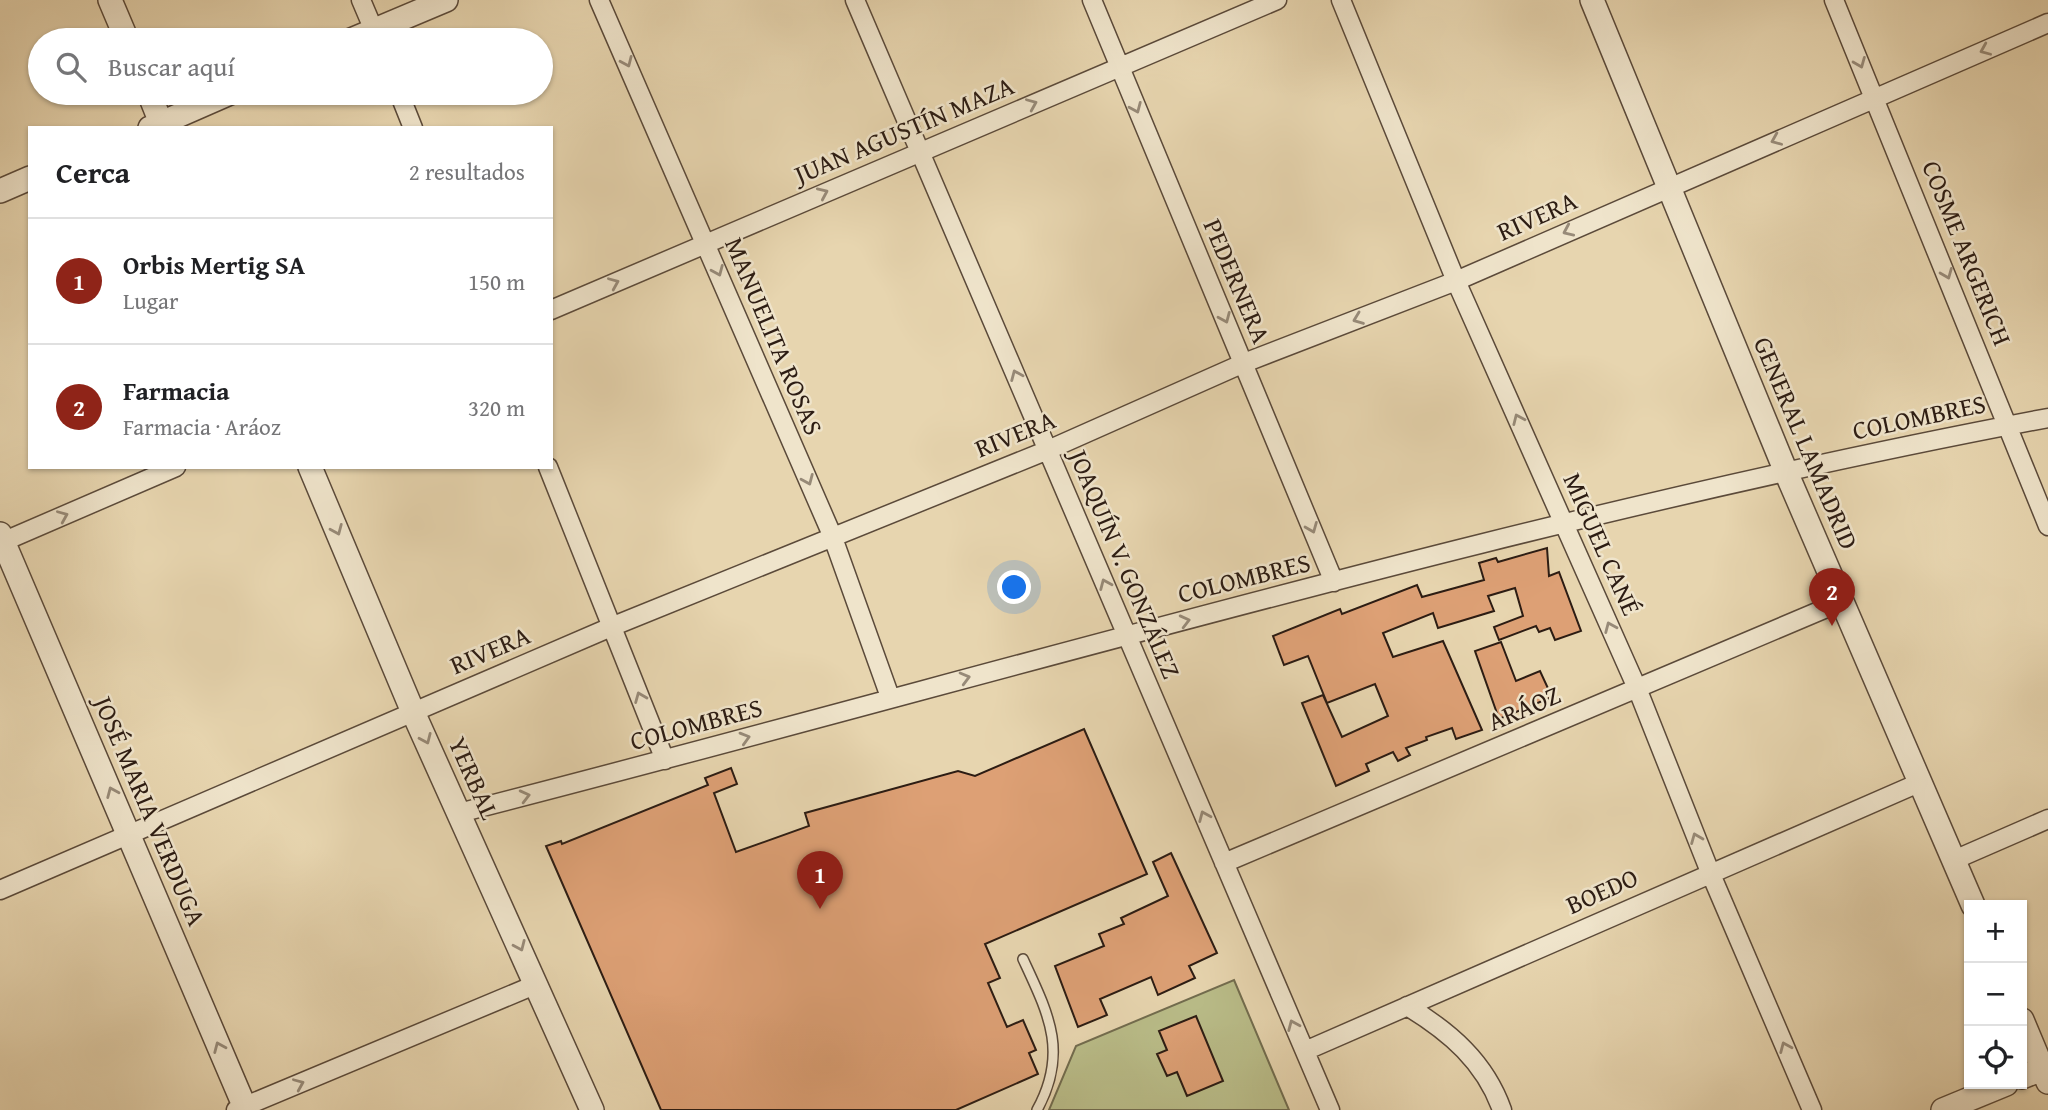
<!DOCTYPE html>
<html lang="es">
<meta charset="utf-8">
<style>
:root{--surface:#fff;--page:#f6f6f6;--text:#202124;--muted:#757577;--line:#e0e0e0;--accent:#8f2418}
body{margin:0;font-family:"Gentium Book Plus",serif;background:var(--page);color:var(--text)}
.controls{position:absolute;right:21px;bottom:21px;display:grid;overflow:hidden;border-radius:0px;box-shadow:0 2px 5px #0004}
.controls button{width:63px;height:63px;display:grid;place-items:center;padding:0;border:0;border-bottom:2px solid var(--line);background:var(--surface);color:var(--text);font:35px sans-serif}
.you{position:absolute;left:1015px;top:588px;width:24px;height:24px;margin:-18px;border:5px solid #fff;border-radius:50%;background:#1a73e8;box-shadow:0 0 0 10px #1a73e833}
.badge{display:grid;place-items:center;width:46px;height:46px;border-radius:50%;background:var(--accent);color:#fff;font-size:23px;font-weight:700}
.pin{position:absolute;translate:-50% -58px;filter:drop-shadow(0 2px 4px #0008)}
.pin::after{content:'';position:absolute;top:37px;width:24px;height:21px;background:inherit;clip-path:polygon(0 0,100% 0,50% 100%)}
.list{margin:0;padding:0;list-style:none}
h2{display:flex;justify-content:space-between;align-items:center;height:91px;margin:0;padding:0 28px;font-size:30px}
h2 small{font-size:23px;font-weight:400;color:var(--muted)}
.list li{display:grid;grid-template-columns:46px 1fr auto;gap:21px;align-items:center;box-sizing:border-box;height:126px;padding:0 28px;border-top:2px solid var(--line)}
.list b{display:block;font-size:26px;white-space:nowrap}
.list p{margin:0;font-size:23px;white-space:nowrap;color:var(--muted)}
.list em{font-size:23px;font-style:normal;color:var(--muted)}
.icon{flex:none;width:38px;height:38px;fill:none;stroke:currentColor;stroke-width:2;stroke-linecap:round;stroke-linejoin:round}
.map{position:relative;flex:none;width:2048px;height:1110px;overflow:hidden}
.search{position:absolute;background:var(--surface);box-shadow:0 2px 5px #0004;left:28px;top:28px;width:525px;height:77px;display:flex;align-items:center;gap:18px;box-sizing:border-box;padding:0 24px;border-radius:38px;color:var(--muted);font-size:26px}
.panel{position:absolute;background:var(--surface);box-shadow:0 2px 5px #0004;left:28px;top:126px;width:525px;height:343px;border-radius:0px}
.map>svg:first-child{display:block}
</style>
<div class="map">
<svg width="2048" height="1110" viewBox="0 0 2048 1110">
<rect width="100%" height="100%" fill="#e7d5af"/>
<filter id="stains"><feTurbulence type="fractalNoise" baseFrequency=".00286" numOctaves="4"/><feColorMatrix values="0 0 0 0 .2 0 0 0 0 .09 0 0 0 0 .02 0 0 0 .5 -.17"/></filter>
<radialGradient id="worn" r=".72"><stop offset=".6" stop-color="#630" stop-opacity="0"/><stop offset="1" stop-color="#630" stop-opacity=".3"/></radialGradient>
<path fill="#b9bc88" stroke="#726c4e" stroke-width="2" d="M1234 980 1289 1110H1049L1076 1046Z"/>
<path fill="#dda075" stroke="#2c1c13" stroke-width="2" d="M1547 548 1549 576 1559 572 1581 631 1555 640 1550 628 1539 632 1536 626 1499 640 1494 627 1523 616 1515 588 1488 596 1494 611 1438 628 1433 613 1383 633 1393 657 1443 641 1482 730 1456 739 1452 728 1426 737 1427 740 1406 748 1410 755 1398 761 1393 752 1366 764 1369 771 1336 786 1302 703 1323 695 1342 737 1388 716 1375 684 1327 703 1308 656 1284 665 1273 636 1340 609 1342 614 1417 585 1422 597 1484 580 1479 563 1496 558 1498 562Z
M1501 642 1516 681 1540 671 1552 697 1499 719 1475 651Z
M1084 729 1147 874 985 944 1000 978 988 983 1007 1027 1023 1020 1036 1050 1029 1053 1038 1074 956 1110H661L546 846 561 841 562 844 708 785 705 778 731 768 737 784 714 793 736 852 809 826 805 813 958 771 975 776Z
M1171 853 1217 953 1189 966 1195 978 1158 995 1151 977 1100 999 1107 1015 1078 1027 1055 966 1104 946 1099 934 1124 924 1121 918 1168 896 1153 862Z
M1196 1016 1223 1081 1187 1096 1177 1072 1167 1076 1157 1054 1167 1050 1159 1031Z"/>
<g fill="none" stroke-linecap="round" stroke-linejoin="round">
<defs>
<path id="service" d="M1023 959C1048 1013 1069 1052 1037 1110"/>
<path id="minor" d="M361 0 378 40
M599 0 832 535 890 697
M855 0 1330 1110
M1092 0 1334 582
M1341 0 1456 281 1637 688 1710 872 1812 1110
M1834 0 2048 526
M399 93 413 128
M551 310 1277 0
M548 467 665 760
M0 543 176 467
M459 813C988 678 1511 519 2048 418
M1954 860 2048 819
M1224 863 1843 601
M0 890 611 627 1048 450 1244 363 1456 281 2048 23
M1407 1006C1450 1032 1485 1062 1502 1110
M1305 1051 1921 782
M236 1110 537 984"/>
<path id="tertiary" d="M110 0 127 40
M1592 0 1786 472 1973 905
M351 40 446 0
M149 93 163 128
M150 128 230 93
M0 191 30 178
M310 467 413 712 592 1110
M0 534 246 1110
M2022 1020 2048 1082
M2022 1077 2042 1069
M1943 1110 2006 1084"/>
</defs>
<use href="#service" stroke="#5b4a3a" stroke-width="12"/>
<use href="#minor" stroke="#5b4a3a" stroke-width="21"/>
<use href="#tertiary" stroke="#5b4a3a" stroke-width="26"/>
<use href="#service" stroke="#efe4cb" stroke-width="9"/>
<use href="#minor" stroke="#efe4cb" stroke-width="18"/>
<use href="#tertiary" stroke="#efe4cb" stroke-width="23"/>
</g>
<defs><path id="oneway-chevron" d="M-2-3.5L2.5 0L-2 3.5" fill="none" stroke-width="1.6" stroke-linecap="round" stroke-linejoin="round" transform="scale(1.75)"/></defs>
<g stroke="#978a78">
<use href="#oneway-chevron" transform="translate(1985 50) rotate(157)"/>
<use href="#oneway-chevron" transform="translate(627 62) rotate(66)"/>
<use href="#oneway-chevron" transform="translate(1860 63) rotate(68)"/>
<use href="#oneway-chevron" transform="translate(1032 104) rotate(-23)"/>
<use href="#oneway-chevron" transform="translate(1136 108) rotate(67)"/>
<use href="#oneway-chevron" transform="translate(1776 140) rotate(157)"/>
<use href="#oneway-chevron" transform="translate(823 193) rotate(-24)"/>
<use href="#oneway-chevron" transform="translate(1568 231) rotate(156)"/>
<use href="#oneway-chevron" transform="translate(718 271) rotate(67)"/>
<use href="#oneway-chevron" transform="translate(1947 274) rotate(68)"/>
<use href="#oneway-chevron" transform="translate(614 283) rotate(-23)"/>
<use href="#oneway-chevron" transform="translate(1225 318) rotate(67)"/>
<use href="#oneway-chevron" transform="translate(1358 319) rotate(159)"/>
<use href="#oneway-chevron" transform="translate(1016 375) rotate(-113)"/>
<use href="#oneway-chevron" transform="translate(1518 419) rotate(-114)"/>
<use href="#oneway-chevron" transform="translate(808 480) rotate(67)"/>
<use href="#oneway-chevron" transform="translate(63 516) rotate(-23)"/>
<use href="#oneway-chevron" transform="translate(1312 528) rotate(68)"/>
<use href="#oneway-chevron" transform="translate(337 530) rotate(67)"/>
<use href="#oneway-chevron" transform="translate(1105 584) rotate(-113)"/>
<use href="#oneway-chevron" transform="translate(1185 621) rotate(-14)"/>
<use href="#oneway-chevron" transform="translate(1610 627) rotate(-113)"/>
<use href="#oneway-chevron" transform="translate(965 678) rotate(-15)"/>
<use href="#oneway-chevron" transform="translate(640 697) rotate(-112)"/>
<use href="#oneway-chevron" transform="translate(745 738) rotate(-16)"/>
<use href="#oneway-chevron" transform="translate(426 739) rotate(66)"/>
<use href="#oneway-chevron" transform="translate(112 792) rotate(-113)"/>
<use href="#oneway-chevron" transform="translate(525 796) rotate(-14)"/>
<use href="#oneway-chevron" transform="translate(1204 816) rotate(-113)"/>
<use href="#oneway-chevron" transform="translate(1696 838) rotate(-112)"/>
<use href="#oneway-chevron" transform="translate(520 946) rotate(66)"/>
<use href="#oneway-chevron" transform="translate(1293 1025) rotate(-113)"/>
<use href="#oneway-chevron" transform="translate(219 1047) rotate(-113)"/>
<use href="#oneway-chevron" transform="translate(1785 1047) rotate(-113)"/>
<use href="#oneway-chevron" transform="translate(299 1084) rotate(-23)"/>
</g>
<g text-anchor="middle" stroke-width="5" stroke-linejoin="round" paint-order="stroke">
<g font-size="26" fill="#2c1c13" stroke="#efe4cb">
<text transform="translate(904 130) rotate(-23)" y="9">JUAN AGUSTÍN MAZA</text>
<text transform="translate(1537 216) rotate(-24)" y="9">RIVERA</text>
<text transform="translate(1967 253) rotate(68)" y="9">COSME ARGERICH</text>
<text transform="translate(1237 281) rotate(67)" y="9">PEDERNERA</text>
<text transform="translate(774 336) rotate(67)" y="9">MANUELITA ROSAS</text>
<text transform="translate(1919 417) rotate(-12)" y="9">COLOMBRES</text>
<text transform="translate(1015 434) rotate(-22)" y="9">RIVERA</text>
<text transform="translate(1806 443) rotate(67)" y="9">GENERAL LAMADRID</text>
<text transform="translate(1602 544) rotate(66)" y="9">MIGUEL CANÉ</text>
<text transform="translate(1125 564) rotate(67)" y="9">JOAQUÍN V. GONZÁLEZ</text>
<text transform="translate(1244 578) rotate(-14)" y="9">COLOMBRES</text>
<text transform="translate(490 650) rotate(-23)" y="9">RIVERA</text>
<text transform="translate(1524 708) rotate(-23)" y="9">ARÁOZ</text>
<text transform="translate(696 724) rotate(-15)" y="9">COLOMBRES</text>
<text transform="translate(474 778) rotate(66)" y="9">YERBAL</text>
<text transform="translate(150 811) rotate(67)" y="9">JOSÉ MARIA VERDUGA</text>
<text transform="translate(1602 891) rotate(-24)" y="9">BOEDO</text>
</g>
</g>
<rect width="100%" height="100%" filter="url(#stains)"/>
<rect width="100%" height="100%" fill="url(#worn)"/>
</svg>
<div class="controls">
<button>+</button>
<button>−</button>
<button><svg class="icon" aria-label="locate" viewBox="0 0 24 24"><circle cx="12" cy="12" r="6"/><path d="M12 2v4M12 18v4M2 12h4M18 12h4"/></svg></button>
</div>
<div class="you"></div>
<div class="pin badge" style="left:820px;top:909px">1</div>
<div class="pin badge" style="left:1832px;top:626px">2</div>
<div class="search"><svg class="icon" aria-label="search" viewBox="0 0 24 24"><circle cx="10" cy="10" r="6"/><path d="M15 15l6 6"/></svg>Buscar aquí</div>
<section class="panel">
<h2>Cerca<small>2 resultados</small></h2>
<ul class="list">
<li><span class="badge">1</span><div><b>Orbis Mertig SA</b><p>Lugar</p></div><em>150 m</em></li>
<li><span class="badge">2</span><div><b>Farmacia</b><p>Farmacia · Aráoz</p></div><em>320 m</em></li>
</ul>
</section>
</div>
